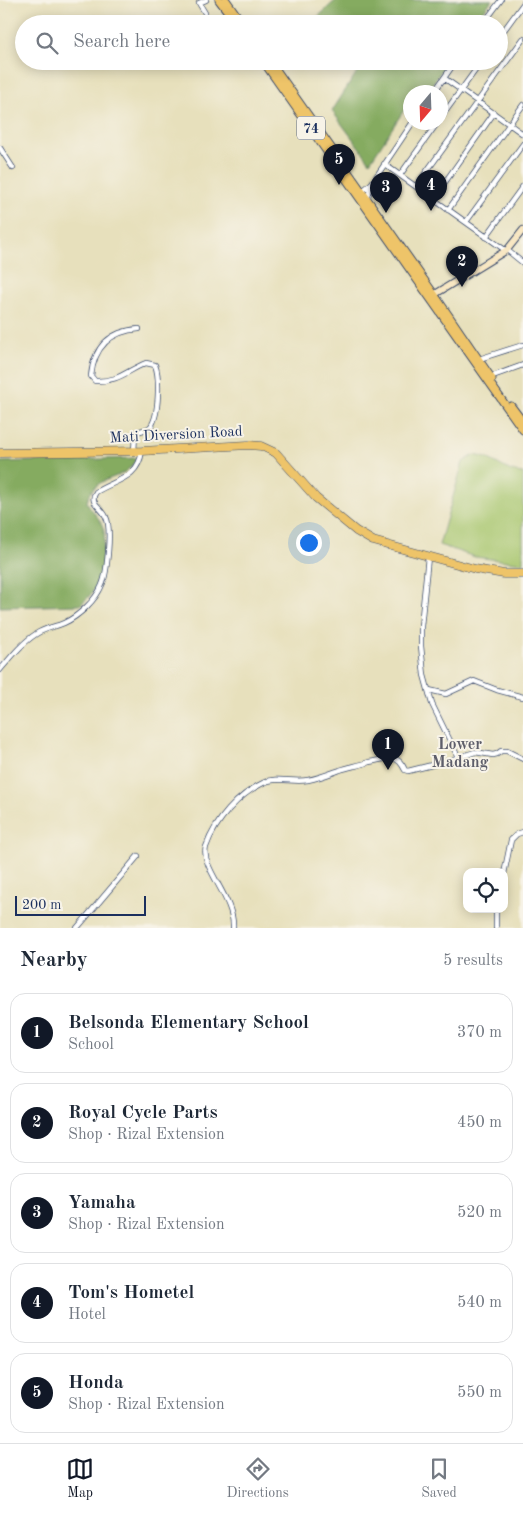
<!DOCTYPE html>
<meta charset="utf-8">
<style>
:root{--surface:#fff;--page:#f6f6f7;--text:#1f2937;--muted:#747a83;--line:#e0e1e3;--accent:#111827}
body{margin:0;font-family:"Old Standard TT",serif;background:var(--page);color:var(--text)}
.controls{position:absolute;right:15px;bottom:15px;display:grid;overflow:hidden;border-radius:10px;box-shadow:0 2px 12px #0003}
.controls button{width:45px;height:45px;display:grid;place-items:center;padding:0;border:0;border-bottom:1px solid var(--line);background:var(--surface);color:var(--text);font:25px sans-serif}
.compass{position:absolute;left:403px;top:85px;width:45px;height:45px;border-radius:50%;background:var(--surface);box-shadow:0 2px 12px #0003;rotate:199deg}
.scale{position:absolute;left:15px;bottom:12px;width:131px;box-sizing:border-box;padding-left:5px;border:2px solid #1b2f5e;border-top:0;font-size:14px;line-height:18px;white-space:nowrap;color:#1b2f5e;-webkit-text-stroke:4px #f7f3e8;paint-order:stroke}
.you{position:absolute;left:308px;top:542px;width:18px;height:18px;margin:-12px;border:4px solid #fff;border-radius:50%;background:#1a73e8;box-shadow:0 0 0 8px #1a73e833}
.badge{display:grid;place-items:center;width:32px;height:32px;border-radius:50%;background:var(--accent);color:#fff;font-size:16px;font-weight:700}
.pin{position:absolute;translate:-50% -41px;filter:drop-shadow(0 1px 2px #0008)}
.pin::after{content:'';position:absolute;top:26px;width:18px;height:15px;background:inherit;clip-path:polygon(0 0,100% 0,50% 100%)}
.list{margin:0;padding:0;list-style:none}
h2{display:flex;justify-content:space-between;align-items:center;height:65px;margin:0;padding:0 20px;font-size:21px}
h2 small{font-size:16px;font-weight:400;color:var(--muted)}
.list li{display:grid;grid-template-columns:32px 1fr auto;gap:15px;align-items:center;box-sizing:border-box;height:80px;margin:0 10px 10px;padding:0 10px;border:1px solid var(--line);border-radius:15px}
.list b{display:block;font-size:19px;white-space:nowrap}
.list p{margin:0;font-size:16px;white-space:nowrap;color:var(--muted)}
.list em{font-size:16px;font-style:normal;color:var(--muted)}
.icon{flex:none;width:28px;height:28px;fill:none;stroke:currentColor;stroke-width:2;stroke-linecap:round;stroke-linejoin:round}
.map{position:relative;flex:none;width:523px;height:928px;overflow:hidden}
.search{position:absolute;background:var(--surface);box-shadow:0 2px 12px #0003;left:15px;right:15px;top:15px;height:55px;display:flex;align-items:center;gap:12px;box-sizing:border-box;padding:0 18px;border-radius:28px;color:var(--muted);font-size:19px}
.sheet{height:515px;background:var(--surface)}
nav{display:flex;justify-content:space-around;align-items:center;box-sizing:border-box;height:70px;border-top:1px solid var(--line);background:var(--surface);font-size:14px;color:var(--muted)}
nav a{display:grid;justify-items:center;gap:2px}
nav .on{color:var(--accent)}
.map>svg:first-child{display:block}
</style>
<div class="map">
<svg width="523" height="928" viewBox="0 0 523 928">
<rect width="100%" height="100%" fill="#f7f3e8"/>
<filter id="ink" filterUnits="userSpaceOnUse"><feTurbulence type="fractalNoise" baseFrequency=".02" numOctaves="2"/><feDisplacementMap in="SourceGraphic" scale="10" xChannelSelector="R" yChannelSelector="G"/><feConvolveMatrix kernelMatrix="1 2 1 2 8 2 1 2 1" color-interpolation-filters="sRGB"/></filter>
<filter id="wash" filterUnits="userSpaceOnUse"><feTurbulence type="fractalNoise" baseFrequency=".0096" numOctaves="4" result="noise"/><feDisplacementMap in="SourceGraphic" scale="20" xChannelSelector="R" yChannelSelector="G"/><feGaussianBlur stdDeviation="1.12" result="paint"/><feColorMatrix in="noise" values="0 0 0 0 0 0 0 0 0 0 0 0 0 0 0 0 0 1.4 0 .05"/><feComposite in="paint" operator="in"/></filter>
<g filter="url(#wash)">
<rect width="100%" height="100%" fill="#e7e0bc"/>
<path fill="#a7c66d" stroke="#617a66" d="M474 455C495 457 504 473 523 473V563L475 557 439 545 463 462Z"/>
<path fill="#85ab60" stroke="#506d5f" d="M336 0H492L474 24H310Z
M361 61H448L427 92H410V101L370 162 332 111 362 64Z
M137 458C124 485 95 471 87 502 91 510 99 517 102 525 106 533 104 543 103 552 101 577 100 588 80 605L0 607V462Z"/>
</g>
<g filter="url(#ink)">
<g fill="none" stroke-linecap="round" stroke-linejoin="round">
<defs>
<path id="street" d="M205 13 199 3 206 0
M483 24 501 0
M499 37 523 4
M444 78 523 134
M434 92 456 61
M440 119 482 61
M0 148 13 168
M384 164 505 250
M400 175 438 122
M416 186 523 39
M360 193 372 183 413 122
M433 199 494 113
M367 201 371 184
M448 210 523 105
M466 222 523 144
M486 237 523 186
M507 250 523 263
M479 359 523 345
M490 377 523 365
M134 451 135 436 137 432C142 430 148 430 151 426 159 415 160 377 155 365L146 363C126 371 119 382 95 381L91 376C94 347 110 331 139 329
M428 557 421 626V646L424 675 432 704 458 757
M0 670C11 657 22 643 36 634 45 628 55 627 64 623 79 616 96 600 102 585 107 574 112 528 106 517 102 507 88 503 96 492 117 479 138 479 142 451
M429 690 446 694 474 681 497 690 523 697
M504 874 511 840 517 834 523 832
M77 928 138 856
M233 928C235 899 200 867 206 847 215 821 238 795 263 783 276 776 293 783 308 780 319 778 329 774 340 770 350 767 360 765 369 762 377 761 384 758 392 758 399 759 402 764 405 770L408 771 448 761 475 752 493 755 497 754 501 751H507L523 759
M496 928V909"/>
<path id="secondary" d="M432 296 507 250 523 230"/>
<path id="primary" d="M219 0 237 24
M226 0 243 24
M263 61 523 430
M270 61 434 294 492 379
M511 406 523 422"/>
<path id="highway" d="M0 453 142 451 248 445 261 446 276 453 316 498 356 531 373 541 475 569 504 574H523"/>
</defs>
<use href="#street" stroke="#3a4a6c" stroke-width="6"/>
<use href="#secondary" stroke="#3a4a6c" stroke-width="8"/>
<use href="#primary" stroke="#3a4a6c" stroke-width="9"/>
<use href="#highway" stroke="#3a4a6c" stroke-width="9"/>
<use href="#street" stroke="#fff" stroke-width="4.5"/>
<use href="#secondary" stroke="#f8e7c3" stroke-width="6"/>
<use href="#primary" stroke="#eec469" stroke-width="7"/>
<use href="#highway" stroke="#eec469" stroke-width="8"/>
</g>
</g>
<g text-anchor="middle" stroke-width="4" stroke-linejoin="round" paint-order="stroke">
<rect fill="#f7f3e8" stroke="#5d6a87" stroke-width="1" x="297" y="116.5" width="28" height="23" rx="4"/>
<g font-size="14" font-weight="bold" fill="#1b2f5e">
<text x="311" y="133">74</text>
</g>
<g font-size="15" fill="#1b2f5e" stroke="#f7f3e8">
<text transform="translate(176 434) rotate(-3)" y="5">Mati Diversion Road</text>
</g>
<g font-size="16" font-weight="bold" fill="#5e5e6a" stroke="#f7f3e8">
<text x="460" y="749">Lower<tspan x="460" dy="18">Madang</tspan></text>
</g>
</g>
</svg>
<div class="controls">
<button><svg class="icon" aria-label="locate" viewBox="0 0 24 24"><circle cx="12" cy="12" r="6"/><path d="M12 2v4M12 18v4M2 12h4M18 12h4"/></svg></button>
</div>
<svg class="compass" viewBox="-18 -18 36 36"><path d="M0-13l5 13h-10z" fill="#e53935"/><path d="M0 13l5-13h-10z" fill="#747a83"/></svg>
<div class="scale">200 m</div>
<div class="you"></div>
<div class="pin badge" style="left:388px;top:770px">1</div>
<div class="pin badge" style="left:462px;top:287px">2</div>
<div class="pin badge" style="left:386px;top:213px">3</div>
<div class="pin badge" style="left:431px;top:211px">4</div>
<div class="pin badge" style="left:339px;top:185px">5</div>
<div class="search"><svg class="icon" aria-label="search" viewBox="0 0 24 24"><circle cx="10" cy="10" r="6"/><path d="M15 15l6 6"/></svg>Search here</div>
</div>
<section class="sheet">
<h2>Nearby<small>5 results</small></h2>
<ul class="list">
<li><span class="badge">1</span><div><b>Belsonda Elementary School</b><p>School</p></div><em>370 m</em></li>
<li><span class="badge">2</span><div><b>Royal Cycle Parts</b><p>Shop · Rizal Extension</p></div><em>450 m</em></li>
<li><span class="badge">3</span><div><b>Yamaha</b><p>Shop · Rizal Extension</p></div><em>520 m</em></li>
<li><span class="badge">4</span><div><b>Tom's Hometel</b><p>Hotel</p></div><em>540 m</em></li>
<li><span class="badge">5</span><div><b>Honda</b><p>Shop · Rizal Extension</p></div><em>550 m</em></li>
</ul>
</section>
<nav>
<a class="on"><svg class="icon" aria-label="map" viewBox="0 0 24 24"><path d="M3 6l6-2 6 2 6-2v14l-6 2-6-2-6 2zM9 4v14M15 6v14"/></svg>Map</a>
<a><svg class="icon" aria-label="directions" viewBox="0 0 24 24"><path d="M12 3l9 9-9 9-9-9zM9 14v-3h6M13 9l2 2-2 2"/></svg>Directions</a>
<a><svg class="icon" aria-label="saved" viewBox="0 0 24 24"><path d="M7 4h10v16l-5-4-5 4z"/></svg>Saved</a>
</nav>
